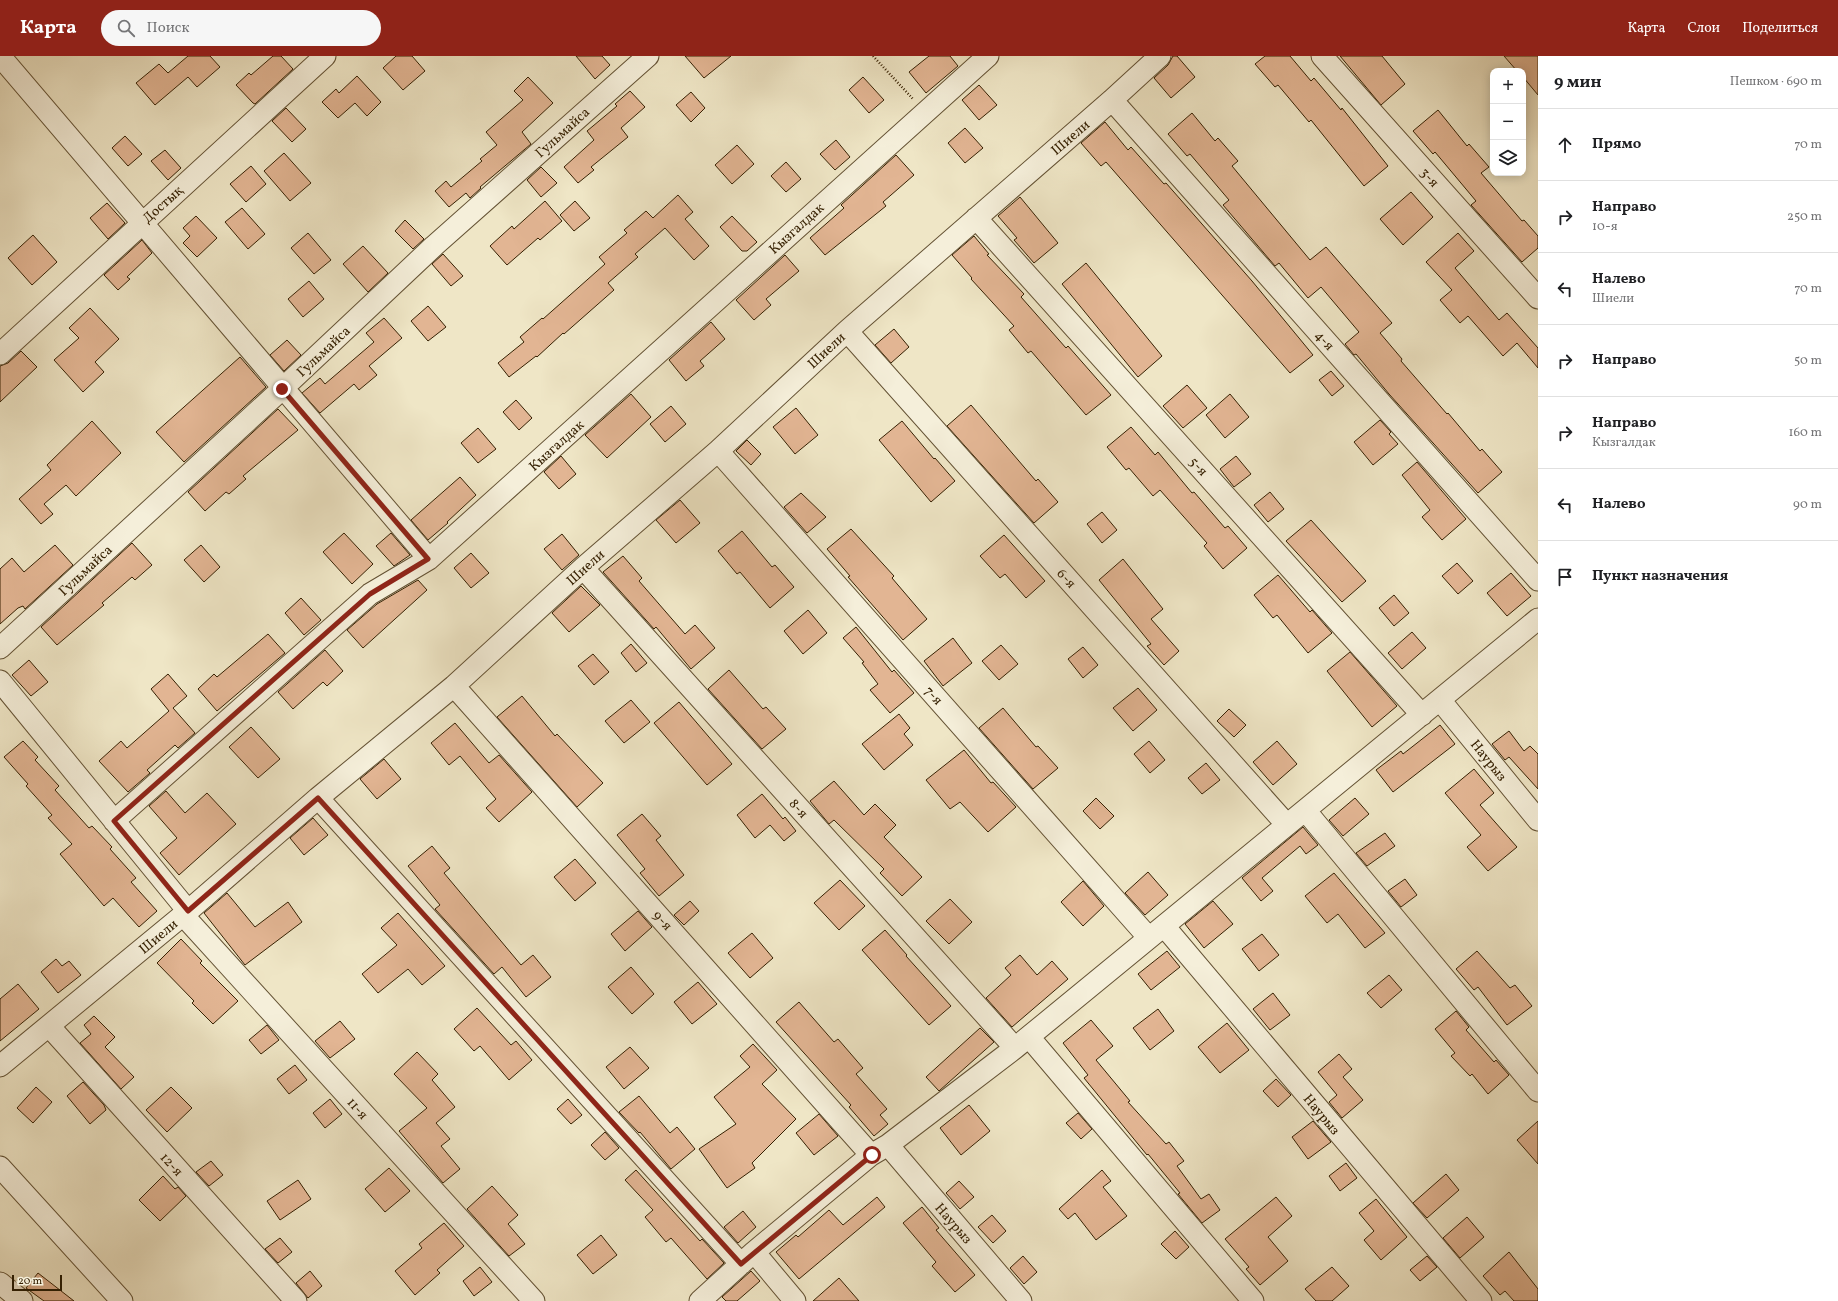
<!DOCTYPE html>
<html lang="ru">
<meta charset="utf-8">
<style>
:root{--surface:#fff;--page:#f6f6f6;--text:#202124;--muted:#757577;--line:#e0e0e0;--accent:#8f2418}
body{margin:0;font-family:Vollkorn,serif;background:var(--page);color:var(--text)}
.controls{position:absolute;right:12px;top:12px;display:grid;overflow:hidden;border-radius:8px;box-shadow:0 2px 10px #0003}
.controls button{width:36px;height:36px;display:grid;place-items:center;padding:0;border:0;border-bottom:1px solid var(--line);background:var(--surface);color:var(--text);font:20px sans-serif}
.scale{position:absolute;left:12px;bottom:10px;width:50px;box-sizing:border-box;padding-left:4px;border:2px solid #362103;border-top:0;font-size:11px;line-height:14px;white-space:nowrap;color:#362103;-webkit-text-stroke:3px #f5efda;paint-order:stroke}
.stop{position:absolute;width:12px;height:12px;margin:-9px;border:3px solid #8f2418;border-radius:50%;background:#fff}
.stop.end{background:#8f2418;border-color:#fff;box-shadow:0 1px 4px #0008}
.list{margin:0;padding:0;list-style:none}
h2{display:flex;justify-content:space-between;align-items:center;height:52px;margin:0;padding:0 16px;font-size:17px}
h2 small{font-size:13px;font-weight:400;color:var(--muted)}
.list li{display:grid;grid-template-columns:26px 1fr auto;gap:12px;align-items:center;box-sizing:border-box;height:72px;padding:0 16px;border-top:1px solid var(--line)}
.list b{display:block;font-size:15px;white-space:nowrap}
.list p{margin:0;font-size:13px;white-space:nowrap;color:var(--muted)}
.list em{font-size:13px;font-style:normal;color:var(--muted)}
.icon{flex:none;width:22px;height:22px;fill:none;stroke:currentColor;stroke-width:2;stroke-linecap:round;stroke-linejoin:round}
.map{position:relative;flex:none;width:1538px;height:1245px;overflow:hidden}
header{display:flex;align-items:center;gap:24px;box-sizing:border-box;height:56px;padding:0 20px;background:var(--accent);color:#fff}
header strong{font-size:19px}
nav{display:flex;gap:22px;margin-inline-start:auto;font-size:14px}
.search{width:280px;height:36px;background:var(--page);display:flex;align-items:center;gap:10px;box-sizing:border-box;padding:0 14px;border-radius:22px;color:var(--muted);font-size:15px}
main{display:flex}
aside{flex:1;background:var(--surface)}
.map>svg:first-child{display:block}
</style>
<header>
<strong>Карта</strong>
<div class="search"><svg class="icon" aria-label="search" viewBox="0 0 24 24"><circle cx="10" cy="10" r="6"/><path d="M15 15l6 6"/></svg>Поиск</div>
<nav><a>Карта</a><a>Слои</a><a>Поделиться</a></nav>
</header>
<main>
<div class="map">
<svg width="1538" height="1245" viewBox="0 0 1538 1245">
<rect width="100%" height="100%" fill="#efe6c6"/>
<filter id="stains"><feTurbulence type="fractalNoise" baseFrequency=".005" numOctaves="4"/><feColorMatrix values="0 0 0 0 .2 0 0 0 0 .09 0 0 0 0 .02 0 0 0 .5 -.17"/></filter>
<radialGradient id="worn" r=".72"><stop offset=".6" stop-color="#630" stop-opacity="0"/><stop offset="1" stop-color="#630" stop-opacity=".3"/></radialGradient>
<path fill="#e2b593" stroke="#362103" d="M188 0H210L220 11 197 31 188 21 155 49 136 27 159 8 168 17Z
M273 0H281L293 13 255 48 253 47 236 29 249 17 251 19Z
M396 0H412L425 15 403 34 383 12Z
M576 0H602L610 9 595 23Z
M685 0H731L704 22Z
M929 0H950L958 10 926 37 909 16Z
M1173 0H1177L1195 21 1171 42 1154 22 1168 9Z
M1265 0H1290L1311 25 1314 22 1341 54 1342 52 1388 110 1364 130 1311 64 1309 66 1278 29 1275 31 1255 8Z
M1340 0H1382L1405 28 1381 49Z
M1504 0H1538V39L1523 21V15H1517Z
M357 20 381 46 367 60 355 47 338 62 322 46 336 33 339 37Z
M528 21 553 47 522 76 531 88 480 131 481 132 470 142 466 137 449 151 435 135 446 125 451 131 482 105 480 103 497 89 486 76 523 44 514 35Z
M863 21 884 44 869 57 849 34Z
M979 29 997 49 979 64 962 44Z
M630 35 645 51 621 72 628 81 591 111 594 114 578 127 564 111 594 84 587 75 617 50 615 48Z
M691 36 705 52 691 66 676 49Z
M286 52 306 73 292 86 272 65Z
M1438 54 1467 90 1469 88 1489 111 1481 117 1522 165 1524 164 1538 180V192L1522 206 1471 149 1476 145 1435 96 1433 98 1413 75Z
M1192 57 1215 85 1218 82 1238 105 1232 110 1310 204 1326 191 1392 267 1380 277 1402 303 1401 305 1447 358 1448 357 1480 395 1482 393 1502 416 1478 437 1389 338 1356 298 1354 299 1345 288 1359 276 1321 231 1308 242 1279 207 1275 210 1223 149 1229 144 1190 98 1187 100 1168 78Z
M1105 66 1128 94 1131 91 1164 128 1166 127 1252 225 1313 299 1290 317 1106 106 1101 110 1081 87Z
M965 72 983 92 965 107 948 87Z
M125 80 142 98 128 110 112 92Z
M836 84 850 101 835 114 820 98Z
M737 89 754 108 732 128 715 109Z
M165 94 181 112 168 124 151 105Z
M284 97 311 127 290 145 264 115Z
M896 99 914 119 883 146 886 150 825 199 810 182 844 152 841 149Z
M786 106 801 123 786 136 771 120Z
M251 110 266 128 246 146 230 128Z
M541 111 557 127 541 141 527 124Z
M1411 136 1433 161 1403 189 1380 163Z
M678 139 693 156 685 163 709 190 694 204 665 172 635 198 638 201 608 227 614 234 564 278 563 277 537 301 536 300 509 321 498 307 524 286 520 281 542 262 543 263 605 208 599 201 627 177 624 174 646 155 653 162Z
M1020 141 1058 187 1034 207 1014 184 1017 182 998 160Z
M545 145 562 165 540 184 538 182 507 209 490 190 512 170 514 173Z
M575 145 590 162 574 175 560 159Z
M107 147 125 167 108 183 90 162Z
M242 152 265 178 248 193 225 166Z
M196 160 217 182 197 201 183 187 190 180 183 172Z
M732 160 757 186 747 195H742L720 171Z
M405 164 424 183 413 193 395 175Z
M308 177 331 204 314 218 291 192Z
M1458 177 1474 195 1455 212 1499 264 1507 257 1538 292V312L1517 287 1503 300 1468 260 1460 267 1440 244 1452 234 1426 206Z
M33 179 57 206 32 229 8 202Z
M974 180 989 198 987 199 1024 238 1021 241 1066 292 1068 290 1111 339 1086 359 1031 295 1028 297 1009 274 1014 270 971 223 972 222 952 199Z
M142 184 152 197 127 221 130 223 118 234 104 219Z
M363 190 388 217 368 236 343 208Z
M443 198 463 220 451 230 432 208Z
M785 199 799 215 766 243 771 249 754 264 736 244Z
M1086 207 1162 300 1138 321 1062 228Z
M309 225 324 243 303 261 288 243Z
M428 250 446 271 428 285 411 265Z
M90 252 119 283 95 306 104 316 83 336 54 304 79 282 69 272Z
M384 262 402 282 369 310 377 319 359 334 354 328 320 357 302 337 320 322 325 328 374 286 366 277Z
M711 266 725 283 700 305 704 310 686 325 669 304Z
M894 273 909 291 891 307 875 289Z
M287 284 301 299 284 315 270 299Z
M21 295 37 311 0 346V310L8 307Z
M240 301 266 331 184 406 156 376Z
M1331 315 1344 330 1332 340 1319 324Z
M1187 329 1207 352 1183 372 1163 350Z
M631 338 651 361 607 402 585 379Z
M1230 338 1249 361 1225 382 1206 359Z
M516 344 532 362 519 374 503 356Z
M971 349 1036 425 1038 423 1058 446 1034 467 947 370Z
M671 350 686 368 665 386 650 368Z
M796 352 818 379 795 398 773 371Z
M278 353 298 374 243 420 246 423 229 438 226 436 205 455 188 436Z
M1380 364 1391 376 1389 378 1398 388 1373 409 1354 386Z
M92 365 121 397 76 440 66 429 44 448 53 458 41 468 19 443 51 414 47 409Z
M902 365 934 403 935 402 955 425 931 446 879 384Z
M1131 371 1155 399 1158 396 1192 437 1194 436 1225 472 1228 470 1247 492 1223 513 1204 490 1207 487 1160 434 1153 440 1129 412 1126 414 1107 391Z
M478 372 496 393 478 407 461 387Z
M747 384 761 398 751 409 736 395Z
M561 400 576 418 559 433 544 416Z
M1236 400 1251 418 1234 431 1220 413Z
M1417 406 1466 463 1442 484 1422 461 1430 454 1402 419Z
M460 421 476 439 447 466 448 467 428 484 411 464Z
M1270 436 1284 453 1268 466 1254 449Z
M801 437 826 461 807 477 784 451Z
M680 444 700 467 676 487 656 464Z
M1102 456 1117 474 1102 487 1087 468Z
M1311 464 1366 525 1342 546 1286 485Z
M851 473 894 520 892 522 927 563 903 584 848 521 850 520 827 493Z
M742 475 772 511 775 509 794 531 770 552 740 516 737 518 718 495Z
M344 477 373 508 352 528 323 496Z
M391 477 410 499 394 510 376 490Z
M562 478 579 499 562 514 544 493Z
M1004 479 1045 525 1026 542 1005 518 1000 522 980 500Z
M132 487 152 509 135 524 132 521 102 547 104 549 57 589 41 571Z
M55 489 73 509 25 553 23 550 18 552 0 568V513L12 502 24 516Z
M201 489 220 511 204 526 184 504Z
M471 497 489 517 471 532 454 512Z
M623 500 642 522 639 525 685 578 695 569 715 592 691 613 656 571 654 573 603 516Z
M1123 503 1163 553 1151 563 1179 595 1164 609 1147 590 1151 588 1099 524Z
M1457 507 1473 525 1458 538 1442 520Z
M1511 517 1531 540 1507 560 1487 537Z
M1278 519 1310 556 1312 554 1332 577 1308 597 1277 559 1273 562 1254 539Z
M418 524 427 534 363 592 347 574 377 548Z
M581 530 600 549 569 576 552 557Z
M1394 539 1409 557 1394 570 1379 552Z
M301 542 321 564 304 579 285 557Z
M808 554 827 577 803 598 784 575Z
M856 571 892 616 894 614 914 637 890 657 870 634 878 628 862 607 864 606 843 582Z
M1412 576 1426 592 1402 613 1388 597Z
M268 578 285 597 217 655 198 633 214 618 217 621Z
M953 582 972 607 943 630 924 605Z
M631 588 647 607 636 616 621 597Z
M1001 589 1018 608 999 624 982 605Z
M1083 591 1098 609 1083 622 1068 603Z
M325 594 343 615 327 630 323 626 293 653 278 636Z
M1350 596 1397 650 1372 671 1327 615Z
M593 598 609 616 594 629 578 610Z
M29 604 48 626 31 640 12 619Z
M729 614 763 653 766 651 786 673 762 693 708 633Z
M168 618 187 640 173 652 195 677 178 692 175 689 147 714 150 717 128 736 99 705 121 685 127 692 169 655 151 633Z
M1138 632 1157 654 1133 675 1113 652Z
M522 640 555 680 557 678 603 727 577 751 497 661Z
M631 644 650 666 624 687 605 665Z
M679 646 732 708 707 729 654 667Z
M1003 652 1036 691 1038 690 1058 712 1033 733 979 672Z
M1229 653 1246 669 1234 681 1217 665Z
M899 658 910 672 904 678 913 689 884 714 862 688Z
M455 667 489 707 499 699 532 736 499 766 486 752 496 743 460 700 449 709 431 687Z
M1440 669 1455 688 1393 736 1376 714 1401 695 1403 698Z
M251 671 280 703 258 722 229 691Z
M1509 675 1524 695 1530 690 1538 698V733L1509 701 1505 704 1492 688Z
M23 685 38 701 35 704 59 730 55 734 89 772 92 770 112 791 110 793 136 822 131 826 157 855 139 871 113 842 104 850 60 798 72 788 48 762 52 759 26 730 28 728 4 701Z
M1149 685 1165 704 1150 717 1134 698Z
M1277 685 1297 708 1273 729 1253 706Z
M964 694 991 727 993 726 1016 751 988 776 960 746 950 753 926 724Z
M384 703 401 723 377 743 360 723Z
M1206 707 1220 724 1202 738 1188 722Z
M1474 713 1494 737 1480 749 1517 791 1488 815 1467 791 1481 779 1445 737Z
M834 725 864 759 875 748 896 769 884 781 922 821 902 840 880 817 884 813 834 764 829 768 810 745Z
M166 735 185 757 207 737 236 768 179 819 160 797 177 782 149 750Z
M762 738 783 763 785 761 796 775 784 785 770 769 755 782 737 759Z
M1096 742 1114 760 1100 773 1083 755Z
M1355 742 1369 758 1343 780 1329 764Z
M642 758 661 780 656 784 684 819 659 840 640 817 645 813 617 779Z
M313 762 328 779 304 799 290 782Z
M1303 771 1318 789 1306 798 1300 790 1262 822 1273 835 1261 845 1242 822Z
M1385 777 1395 790 1367 810 1356 797Z
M432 790 450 812 444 817 521 909 533 899 551 921 526 941 502 911 494 918 435 853 440 849 408 810Z
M575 803 596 827 575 845 554 821Z
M1148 816 1168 839 1145 859 1125 837Z
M1334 817 1385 877 1365 892 1338 858 1327 867 1305 840Z
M1405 823 1417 839 1401 851 1388 835Z
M840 824 865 850 839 874 814 847Z
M1083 825 1104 850 1083 870 1061 846Z
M227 837 255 871 288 846 302 866 245 909 204 857Z
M950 843 972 866 949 888 926 865Z
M690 845 699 855 684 869 674 859Z
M1213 845 1233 868 1204 892 1185 868Z
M638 855 652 871 625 895 611 878Z
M398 857 445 910 422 929 408 913 378 937 362 918 397 889 381 872Z
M885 874 907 899 906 900 951 950 929 969 862 894Z
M752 877 773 902 750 922 728 897Z
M1262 878 1279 899 1259 915 1242 893Z
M181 883 202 905 200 907 238 945 213 968 192 947 194 945 157 907Z
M1167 895 1180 911 1151 934 1138 918Z
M1477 895 1510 932 1515 929 1532 950 1507 969 1478 931 1474 934 1456 913Z
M1020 899 1037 919 1052 905 1068 923 1012 971 986 942 1011 919 1005 912Z
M56 903 62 910 69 905 81 919 58 937 41 916Z
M631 911 654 938 632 958 608 931Z
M1389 919 1402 934 1381 952 1367 937Z
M698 926 717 948 692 968 674 946Z
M18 928 39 953 0 985V943Z
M1273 937 1290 959 1270 974 1253 953Z
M799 946 834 986 838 983 863 1012 856 1018 887 1053 880 1059 888 1068 874 1080 849 1051 851 1049 776 966Z
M477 952 511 989 516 985 532 1004 509 1024 480 990 474 995 454 973Z
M1158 953 1174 975 1150 994 1133 972Z
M1456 955 1469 971 1466 974 1494 1006 1496 1004 1509 1019 1488 1038 1472 1018 1470 1020 1451 1000 1455 997 1435 973Z
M94 960 115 981 105 991 134 1021 121 1033 80 987 91 978 84 969Z
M1091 964 1113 990 1096 1004 1130 1045 1128 1046 1166 1088 1169 1086 1184 1105 1177 1110 1201 1143 1209 1138 1220 1154 1202 1167 1178 1138 1180 1137 1148 1098 1147 1099 1084 1022 1088 1019 1063 987Z
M340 965 355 983 330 1002 315 985Z
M1227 967 1249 994 1220 1017 1198 991Z
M267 969 279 984 261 998 249 984Z
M980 972 994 986 939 1035 926 1021Z
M753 988 777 1014 762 1028 796 1063 752 1107 755 1112 727 1132 699 1093 736 1068 714 1041 750 1011 740 1000Z
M630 991 649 1012 624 1033 606 1011Z
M417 996 438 1018 432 1024 455 1051 436 1067 450 1083 441 1090 460 1113 443 1127 399 1075 427 1052 394 1018Z
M1339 998 1352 1013 1343 1021 1363 1044 1342 1062 1329 1046 1337 1039 1318 1016Z
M295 1009 307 1024 289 1038 277 1023Z
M1276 1023 1291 1039 1278 1051 1263 1035Z
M83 1026 104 1049 106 1054 90 1068 67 1040Z
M36 1031 52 1046 33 1067 17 1052Z
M171 1031 192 1052 167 1076 146 1054Z
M639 1040 670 1077 677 1071 695 1093 671 1113 640 1076 639 1077 619 1056Z
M330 1043 342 1058 325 1072 313 1057Z
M568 1043 582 1059 571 1068 557 1053Z
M969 1049 990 1075 961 1099 940 1072Z
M1078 1057 1092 1073 1081 1083 1066 1067Z
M819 1058 838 1080 814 1099 796 1077Z
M1313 1065 1331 1086 1308 1103 1292 1081Z
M1538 1065V1108L1517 1084Z
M605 1076 619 1092 605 1104 591 1089Z
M211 1105 223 1119 209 1130 196 1116Z
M1346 1107 1357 1122 1340 1135 1329 1120Z
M389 1112 410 1135 385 1156 365 1133Z
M636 1114 700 1185 702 1183 724 1207 707 1223 671 1182 666 1186 645 1161 653 1154 625 1124Z
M1102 1114 1111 1125 1103 1131 1127 1160 1096 1184 1075 1157 1068 1163 1059 1153Z
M1446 1118 1459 1134 1427 1162 1413 1147Z
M163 1120 175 1133 178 1131 186 1140 160 1165 139 1144Z
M298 1124 311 1143 280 1164 267 1145Z
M959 1125 974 1141 960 1153 946 1137Z
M492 1130 518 1159 508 1168 525 1188 509 1200 467 1153Z
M877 1141 885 1151 799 1223 776 1196 796 1179 798 1181 829 1154 843 1169Z
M1276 1141 1292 1160 1268 1181 1288 1205 1260 1229 1246 1213 1249 1211 1225 1183Z
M1376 1143 1407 1181 1381 1204 1364 1184 1374 1175 1359 1157Z
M922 1151 939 1172 936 1174 975 1219 955 1236 932 1210 936 1206 903 1167Z
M743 1155 756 1171 738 1187 724 1171Z
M992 1159 1006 1175 993 1187 978 1171Z
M1467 1161 1484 1181 1460 1202 1443 1182Z
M444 1167 464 1190 437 1214 440 1217 415 1239 395 1215 422 1192 419 1188Z
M1175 1175 1189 1191 1176 1203 1161 1188Z
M601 1179 617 1199 593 1218 577 1199Z
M280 1182 292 1196 278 1207 265 1193Z
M1509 1196 1538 1233V1245H1514L1505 1235 1500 1239 1483 1220Z
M1023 1200 1037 1216 1024 1228 1010 1212Z
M1427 1200 1437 1211 1420 1225 1410 1214Z
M480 1211 492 1226 474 1240 463 1225Z
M1332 1211 1349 1230 1332 1245H1316L1305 1233Z
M310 1215 322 1230 308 1242 296 1227Z
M751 1215 760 1225 737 1245H726L722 1241Z
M38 1217 74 1245H44L26 1232Z
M839 1222 859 1245H813Z"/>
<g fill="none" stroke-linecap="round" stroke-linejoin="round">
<defs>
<path id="minor" d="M0 0C144 167 285 336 429 503
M1322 0 1538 242
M1112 44 1538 524
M976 162 1422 659
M847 275 1287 769
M0 298 325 0
M718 395 1149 882
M583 512 1015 992
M0 592 282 333 434 190 648 0
M0 625 188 855
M454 630 871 1099
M1440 644 1538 764
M318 742 741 1208
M1305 754 1538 1035
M114 765 370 538 429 503 988 0
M183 859 534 1245
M1164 870 1481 1245
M49 970 296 1245
M1029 981 1253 1245
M0 1010 188 855 318 742 454 630 583 512 718 395 847 275 1112 44 1160 0
M888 1089 1021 1245
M0 1111 122 1245
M754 1196 795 1245
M0 1227 22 1245
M700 1245 754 1196 871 1099 888 1089 1015 992 1538 563"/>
</defs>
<use href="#minor" stroke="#645234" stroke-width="23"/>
<path stroke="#362103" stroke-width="2.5" stroke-dasharray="1 2" stroke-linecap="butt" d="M873 0 913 43"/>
<use href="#minor" stroke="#f5efda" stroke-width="21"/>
</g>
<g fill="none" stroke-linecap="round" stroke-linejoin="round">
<path stroke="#8f2418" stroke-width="5" d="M282 333 428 503 370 538 114 765 188 855 318 742 741 1208 872 1099"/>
</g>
<g text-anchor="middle" stroke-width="3.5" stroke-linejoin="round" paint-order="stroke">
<g font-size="14" fill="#362103" stroke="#f5efda">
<text transform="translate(562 76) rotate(-42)" y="5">Гульмайса</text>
<text transform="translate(1070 81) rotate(-41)" y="5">Шиели</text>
<text transform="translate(1430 121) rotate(48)" y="5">3-я</text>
<text transform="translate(162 148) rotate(-42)" y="5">Достық</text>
<text transform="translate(796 172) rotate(-42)" y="5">Кызгалдак</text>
<text transform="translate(1325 284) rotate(48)" y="5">4-я</text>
<text transform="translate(826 294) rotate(-43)" y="5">Шиели</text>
<text transform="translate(323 295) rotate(-43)" y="5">Гульмайса</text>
<text transform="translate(556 389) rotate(-42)" y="5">Кызгалдак</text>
<text transform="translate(1199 410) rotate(48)" y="5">5-я</text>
<text transform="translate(585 511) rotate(-42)" y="5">Шиели</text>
<text transform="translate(85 514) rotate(-43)" y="5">Гульмайса</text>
<text transform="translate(1067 522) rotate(48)" y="5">6-я</text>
<text transform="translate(934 639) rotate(48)" y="5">7-я</text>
<text transform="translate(1489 704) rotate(51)" y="5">Наурыз</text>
<text transform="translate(799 752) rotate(48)" y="5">8-я</text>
<text transform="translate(663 864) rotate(48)" y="5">9-я</text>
<text transform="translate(158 880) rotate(-40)" y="5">Шиели</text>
<text transform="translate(358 1052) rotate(48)" y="5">11-я</text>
<text transform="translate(1322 1058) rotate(50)" y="5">Наурыз</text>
<text transform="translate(172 1108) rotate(48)" y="5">12-я</text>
<text transform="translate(954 1167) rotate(49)" y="5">Наурыз</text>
</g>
</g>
<rect width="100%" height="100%" filter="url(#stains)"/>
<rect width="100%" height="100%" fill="url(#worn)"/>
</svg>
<div class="controls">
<button>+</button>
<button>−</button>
<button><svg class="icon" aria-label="layers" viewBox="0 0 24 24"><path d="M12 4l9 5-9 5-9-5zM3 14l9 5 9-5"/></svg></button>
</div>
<div class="scale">20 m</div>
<div class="stop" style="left:872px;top:1099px"></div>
<div class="stop end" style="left:282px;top:333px"></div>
</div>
<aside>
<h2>9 мин<small>Пешком · 690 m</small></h2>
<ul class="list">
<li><svg class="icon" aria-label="ahead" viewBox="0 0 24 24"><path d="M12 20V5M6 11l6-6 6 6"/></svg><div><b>Прямо</b></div><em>70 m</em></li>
<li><svg class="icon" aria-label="right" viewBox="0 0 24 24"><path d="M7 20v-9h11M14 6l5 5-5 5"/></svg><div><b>Направо</b><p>10-я</p></div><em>250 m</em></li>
<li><svg class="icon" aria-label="left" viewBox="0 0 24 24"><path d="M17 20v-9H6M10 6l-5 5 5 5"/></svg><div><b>Налево</b><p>Шиели</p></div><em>70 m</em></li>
<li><svg class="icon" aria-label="right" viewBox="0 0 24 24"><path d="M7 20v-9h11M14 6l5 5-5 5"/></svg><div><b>Направо</b></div><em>50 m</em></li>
<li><svg class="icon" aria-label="right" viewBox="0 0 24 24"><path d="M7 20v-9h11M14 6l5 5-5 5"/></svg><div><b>Направо</b><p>Кызгалдак</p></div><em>160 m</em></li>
<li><svg class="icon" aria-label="left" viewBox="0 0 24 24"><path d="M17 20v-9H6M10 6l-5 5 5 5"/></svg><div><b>Налево</b></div><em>90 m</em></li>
<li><svg class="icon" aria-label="arrive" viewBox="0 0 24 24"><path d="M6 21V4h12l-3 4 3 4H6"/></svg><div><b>Пункт назначения</b></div></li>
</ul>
</aside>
</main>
